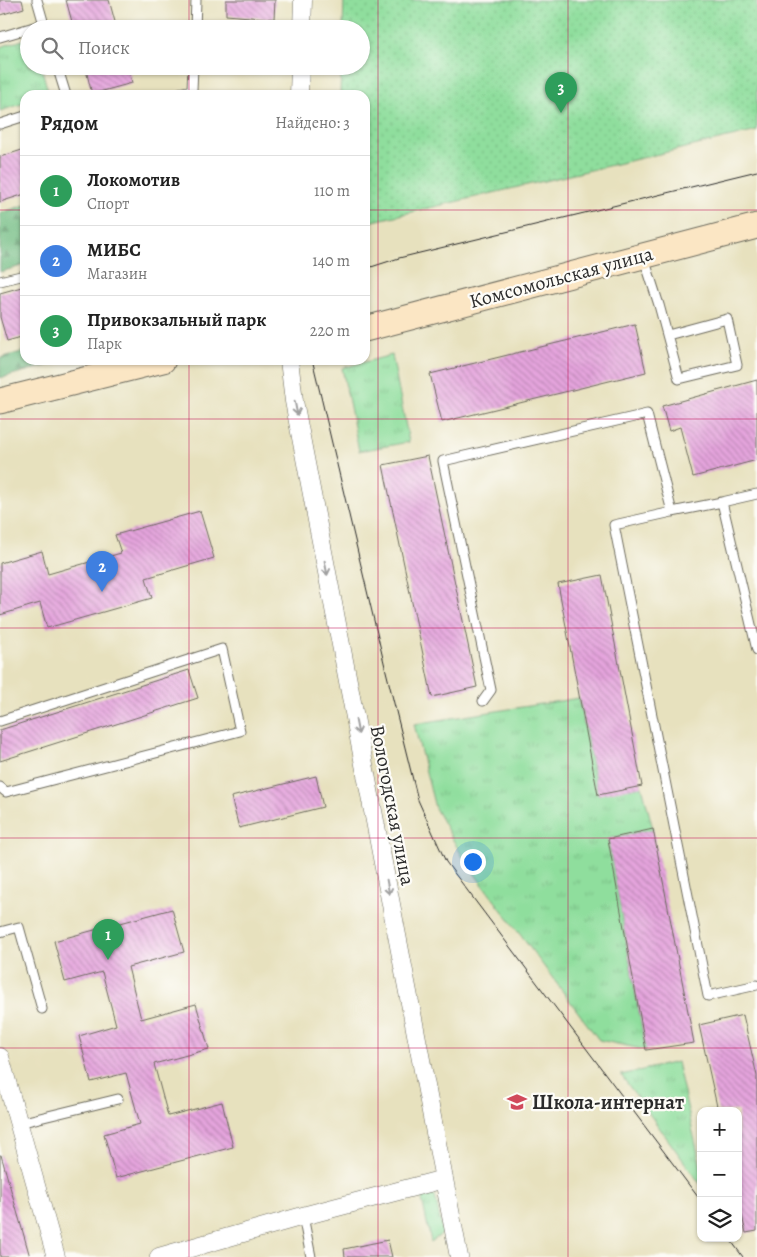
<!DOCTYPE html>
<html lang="ru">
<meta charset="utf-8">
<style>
:root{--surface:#fff;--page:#f2f2f2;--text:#222;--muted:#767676;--line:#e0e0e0;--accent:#ea580c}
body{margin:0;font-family:Alegreya,serif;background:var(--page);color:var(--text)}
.controls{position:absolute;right:15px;bottom:15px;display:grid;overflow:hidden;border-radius:10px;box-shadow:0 1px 4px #0004}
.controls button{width:45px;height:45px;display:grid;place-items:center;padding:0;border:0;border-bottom:1px solid var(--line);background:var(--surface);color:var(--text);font:25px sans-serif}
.you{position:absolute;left:472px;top:861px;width:18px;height:18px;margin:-12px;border:4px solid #fff;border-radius:50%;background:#1a73e8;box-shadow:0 0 0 8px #1a73e833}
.badge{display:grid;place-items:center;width:32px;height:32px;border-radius:50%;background:var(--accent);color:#fff;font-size:16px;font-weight:700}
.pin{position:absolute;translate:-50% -41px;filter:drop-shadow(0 1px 2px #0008)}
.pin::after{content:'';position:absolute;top:26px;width:18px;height:15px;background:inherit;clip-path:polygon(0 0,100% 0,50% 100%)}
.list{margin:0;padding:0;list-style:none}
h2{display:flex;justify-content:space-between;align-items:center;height:65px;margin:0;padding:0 20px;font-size:21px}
h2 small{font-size:16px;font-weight:400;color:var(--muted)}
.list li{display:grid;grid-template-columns:32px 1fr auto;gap:15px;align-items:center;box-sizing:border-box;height:70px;padding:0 20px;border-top:1px solid var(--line)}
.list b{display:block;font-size:19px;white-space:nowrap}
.list p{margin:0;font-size:16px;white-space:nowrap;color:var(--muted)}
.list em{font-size:16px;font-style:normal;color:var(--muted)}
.icon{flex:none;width:28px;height:28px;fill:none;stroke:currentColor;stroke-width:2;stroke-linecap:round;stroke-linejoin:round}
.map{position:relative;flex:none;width:757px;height:1257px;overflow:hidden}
.search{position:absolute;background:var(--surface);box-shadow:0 1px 4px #0004;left:20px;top:20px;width:350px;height:55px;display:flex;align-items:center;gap:12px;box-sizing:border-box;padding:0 18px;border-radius:28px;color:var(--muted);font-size:19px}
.panel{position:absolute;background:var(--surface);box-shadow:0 1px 4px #0004;left:20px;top:90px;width:350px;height:275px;border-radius:15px}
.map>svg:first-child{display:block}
</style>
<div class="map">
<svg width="757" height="1257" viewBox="0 0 757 1257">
<defs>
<pattern id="grass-tufts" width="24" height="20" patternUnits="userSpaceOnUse" patternTransform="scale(1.25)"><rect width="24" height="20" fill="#8fde9d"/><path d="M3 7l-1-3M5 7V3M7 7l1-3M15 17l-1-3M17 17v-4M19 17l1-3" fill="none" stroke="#7cbf87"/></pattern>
<pattern id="forest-firs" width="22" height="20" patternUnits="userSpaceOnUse" patternTransform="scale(1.25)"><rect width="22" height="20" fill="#73bd84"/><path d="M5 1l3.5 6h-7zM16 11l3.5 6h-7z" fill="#5f9a6c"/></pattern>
<pattern id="park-dots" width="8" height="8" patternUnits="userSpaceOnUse" patternTransform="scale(1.25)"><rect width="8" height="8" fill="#8fde9d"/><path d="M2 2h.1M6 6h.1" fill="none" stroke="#7cbf87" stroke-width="1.8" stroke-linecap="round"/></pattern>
<pattern id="building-back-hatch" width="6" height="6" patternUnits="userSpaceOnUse" patternTransform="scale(1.25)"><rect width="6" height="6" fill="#e5a4dd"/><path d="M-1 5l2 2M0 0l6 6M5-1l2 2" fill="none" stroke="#ba86b3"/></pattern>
</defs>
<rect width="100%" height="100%" fill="#fdfcf7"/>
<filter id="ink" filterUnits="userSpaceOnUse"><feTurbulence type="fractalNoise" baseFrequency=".02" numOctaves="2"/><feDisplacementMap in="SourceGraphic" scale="10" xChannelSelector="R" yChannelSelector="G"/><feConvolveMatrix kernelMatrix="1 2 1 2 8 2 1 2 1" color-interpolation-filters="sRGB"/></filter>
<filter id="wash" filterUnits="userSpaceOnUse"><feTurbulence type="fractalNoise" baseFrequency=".0096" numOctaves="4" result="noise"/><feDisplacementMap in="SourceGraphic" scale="20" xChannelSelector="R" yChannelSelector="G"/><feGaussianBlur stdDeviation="1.12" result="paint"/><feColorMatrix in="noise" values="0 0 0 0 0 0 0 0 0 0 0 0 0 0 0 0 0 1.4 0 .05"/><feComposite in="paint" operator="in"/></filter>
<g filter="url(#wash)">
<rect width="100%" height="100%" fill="#e7e1be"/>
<path fill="url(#grass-tufts)" stroke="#5d8464" d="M29 38V66H41L49 95H25V103L0 111V47Z
M392 355 409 442 359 451 342 368Z
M579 698 598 794 642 786 653 829 608 839 646 1050 599 1040 465 861 435 808 414 724Z
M677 1062 701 1167V1185L621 1075Z
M421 1194 435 1196 443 1233 431 1242Z"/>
<path fill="url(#forest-firs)" stroke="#4f7458" d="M25 205V265L0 272V213Z
M25 351V360H68L0 378V358Z"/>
<path fill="url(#park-dots)" stroke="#5d8464" d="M344 0H757V131L365 223V95H340L341 66H361V29H343Z"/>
<g id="blocks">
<path fill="url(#building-back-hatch)" d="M0 0H22L24 8 0 15Z
M66 0H109L117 29H74Z
M226 0H275L274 19 226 15Z
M85 66H128L132 83 92 94Z
M25 149V194L0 202V157Z
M25 286V336L7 341 0 317V293Z
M635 324 646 372 442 422 430 374Z
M757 380V460L693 477 680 427 669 431 662 406Z
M428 456 477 687 432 697 383 465Z
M200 511 214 558 146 578 152 598 47 628 40 603 0 615V563L42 551 48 574 121 553 115 535Z
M602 575 642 786 598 795 558 584Z
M189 670 198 698 0 761V730Z
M316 776 323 807 239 828 231 797Z
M653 829 694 1043 646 1050 608 839Z
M172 909 184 952 128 967 141 1019 196 1004 209 1049 154 1064 168 1116 222 1102 233 1147 116 1178 104 1134 140 1124 126 1073 91 1082 79 1036 116 1025 102 972 65 982 54 941Z
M743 1015 757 1076V1231L746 1233 738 1199V1111H718L699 1025Z
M0 1155H1L30 1257H0Z
M388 1240 392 1257H345L344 1249Z"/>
</g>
</g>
<g filter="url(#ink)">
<use href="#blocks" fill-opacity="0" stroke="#6d6b5e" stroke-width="1"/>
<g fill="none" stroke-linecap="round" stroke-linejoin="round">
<defs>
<path id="lane" d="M37 0 45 28
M195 29 196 0
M0 37 44 24
M57 66 66 95
M171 95 192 90 193 66
M0 124 25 116
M644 258 659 305 679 379 737 365 727 319 668 335
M0 281 25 275
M757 494 722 502 672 512 614 525 708 996 757 985
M722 502 757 650
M483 701 491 690 443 461 647 414 672 512
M0 721 222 649 240 731 6 792 0 787
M0 932 19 927 42 1009
M19 1123 118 1099
M303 1216 311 1257"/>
<path id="street" d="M302 29 303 0
M299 95 300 66
M289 360 294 401 459 1257
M0 1057 56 1257
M159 1257 303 1216 444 1179"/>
<path id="secondary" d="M365 329 757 226
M0 401 163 360"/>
</defs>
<use href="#lane" stroke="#6d6b5e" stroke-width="11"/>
<use href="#street" stroke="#6d6b5e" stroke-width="19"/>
<use href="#secondary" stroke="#6d6b5e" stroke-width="27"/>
<use href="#lane" stroke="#fff" stroke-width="9"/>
<use href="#street" stroke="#fff" stroke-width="18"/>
<use href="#secondary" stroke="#fbe6c4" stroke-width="25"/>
<path stroke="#2b2b2b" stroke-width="1" d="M365 269 399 258 757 171
M314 360 313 363 386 671 418 800 446 862 701 1201
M729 1238 743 1257"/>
</g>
<defs><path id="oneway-shaft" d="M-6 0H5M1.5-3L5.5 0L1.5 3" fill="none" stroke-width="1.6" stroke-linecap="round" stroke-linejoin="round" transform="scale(1.25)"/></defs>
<g stroke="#a0a0a0">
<use href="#oneway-shaft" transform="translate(296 408) rotate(79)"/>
<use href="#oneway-shaft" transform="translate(326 568) rotate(79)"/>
<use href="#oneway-shaft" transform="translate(357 727) rotate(79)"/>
<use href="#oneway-shaft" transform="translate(388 887) rotate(79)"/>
</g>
</g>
<path fill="none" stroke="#c2185b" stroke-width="1" stroke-opacity="0.55" d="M189 0V29M378 0V1257M568 0V1257M189 66V95M0 210H25M365 210H757M189 360V1257M0 419H757M0 628H757M0 838H757M0 1048H757"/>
<defs>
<symbol id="school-bare" viewBox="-9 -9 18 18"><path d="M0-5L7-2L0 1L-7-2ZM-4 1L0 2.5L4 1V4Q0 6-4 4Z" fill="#d1495b" stroke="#fdfcf7" stroke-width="2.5" paint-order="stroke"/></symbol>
</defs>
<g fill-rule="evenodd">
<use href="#school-bare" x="503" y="1088" width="28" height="28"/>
</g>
<g text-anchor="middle" stroke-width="4.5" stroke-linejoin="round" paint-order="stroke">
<g font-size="20" fill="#2b2b2b" stroke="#fdfcf7">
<text transform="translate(561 277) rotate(-15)" y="7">Комсомольская улица</text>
<text transform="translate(393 805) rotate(79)" y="7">Вологодская улица</text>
</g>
<g font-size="20" font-weight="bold" fill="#2b2b2b" stroke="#fdfcf7" text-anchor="start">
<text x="532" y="1109">Школа-интернат</text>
</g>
</g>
</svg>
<div class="controls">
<button>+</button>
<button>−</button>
<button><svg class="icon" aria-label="layers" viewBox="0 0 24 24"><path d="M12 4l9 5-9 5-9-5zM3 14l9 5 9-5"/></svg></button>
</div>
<div class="you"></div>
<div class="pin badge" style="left:108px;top:960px;background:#2e9e5b">1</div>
<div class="pin badge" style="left:102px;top:592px;background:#3f7fe0">2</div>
<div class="pin badge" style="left:561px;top:113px;background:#2e9e5b">3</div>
<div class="search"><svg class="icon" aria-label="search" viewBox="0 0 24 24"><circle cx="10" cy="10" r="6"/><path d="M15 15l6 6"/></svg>Поиск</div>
<section class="panel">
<h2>Рядом<small>Найдено: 3</small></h2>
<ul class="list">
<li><span class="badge" style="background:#2e9e5b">1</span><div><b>Локомотив</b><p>Спорт</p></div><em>110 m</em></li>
<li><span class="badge" style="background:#3f7fe0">2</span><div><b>МИБС</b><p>Магазин</p></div><em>140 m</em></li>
<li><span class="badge" style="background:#2e9e5b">3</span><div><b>Привокзальный парк</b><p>Парк</p></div><em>220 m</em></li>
</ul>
</section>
</div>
